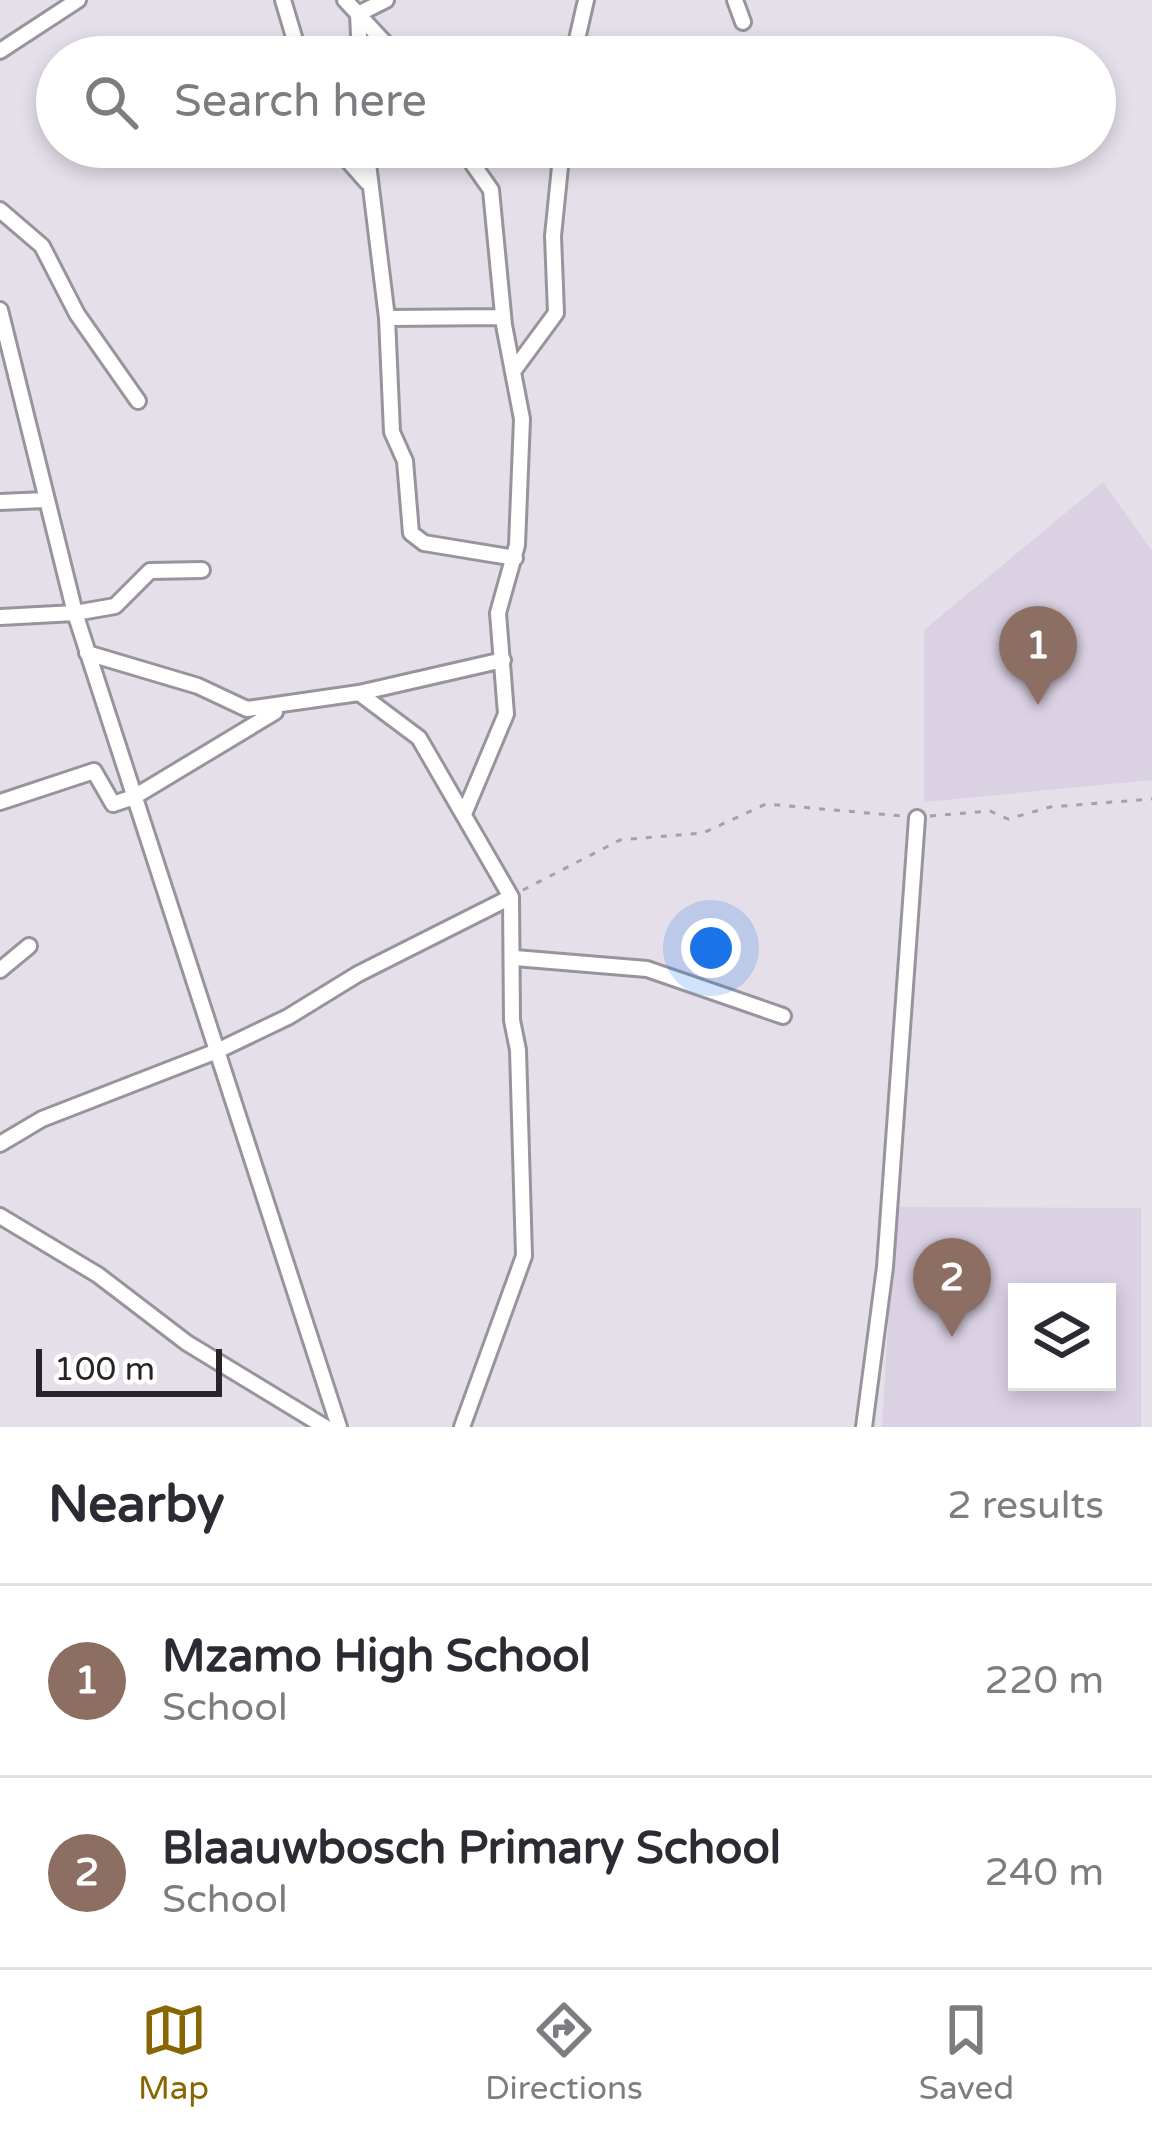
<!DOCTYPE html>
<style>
:root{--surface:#fff;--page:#f2f2f3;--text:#2b2b33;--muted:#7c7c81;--line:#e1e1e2;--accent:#886601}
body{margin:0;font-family:"Varela Round",sans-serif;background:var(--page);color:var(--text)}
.controls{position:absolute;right:36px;bottom:36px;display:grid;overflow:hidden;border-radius:0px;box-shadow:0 6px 18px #0003}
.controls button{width:108px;height:108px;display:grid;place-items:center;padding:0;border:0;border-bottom:3px solid var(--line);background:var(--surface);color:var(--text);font:60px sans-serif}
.scale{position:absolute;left:36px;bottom:30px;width:186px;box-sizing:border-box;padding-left:12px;border:6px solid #272529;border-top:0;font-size:33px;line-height:42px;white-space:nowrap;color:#272529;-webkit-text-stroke:9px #fff;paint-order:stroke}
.you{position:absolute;left:711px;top:948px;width:42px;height:42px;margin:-30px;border:9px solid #fff;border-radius:50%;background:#1a73e8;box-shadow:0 0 0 18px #1a73e833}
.badge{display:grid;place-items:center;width:78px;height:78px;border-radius:50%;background:var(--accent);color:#fff;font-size:39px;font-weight:700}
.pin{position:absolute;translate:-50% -99px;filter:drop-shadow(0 3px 6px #0008)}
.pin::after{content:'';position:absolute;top:63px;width:42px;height:36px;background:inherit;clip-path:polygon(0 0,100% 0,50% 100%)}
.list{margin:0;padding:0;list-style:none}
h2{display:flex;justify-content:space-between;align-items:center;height:156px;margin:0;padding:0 48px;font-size:51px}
h2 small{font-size:39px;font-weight:400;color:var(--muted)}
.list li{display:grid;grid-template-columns:78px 1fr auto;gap:36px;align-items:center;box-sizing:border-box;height:192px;padding:0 48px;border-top:3px solid var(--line)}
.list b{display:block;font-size:45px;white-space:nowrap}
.list p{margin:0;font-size:39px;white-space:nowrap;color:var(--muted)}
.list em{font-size:39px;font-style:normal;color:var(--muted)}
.icon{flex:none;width:66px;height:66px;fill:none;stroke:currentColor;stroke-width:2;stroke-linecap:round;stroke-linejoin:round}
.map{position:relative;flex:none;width:1152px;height:1427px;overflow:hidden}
.search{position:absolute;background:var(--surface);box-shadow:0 6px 18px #0003;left:36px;right:36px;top:36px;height:132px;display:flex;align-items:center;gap:30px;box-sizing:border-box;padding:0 42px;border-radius:66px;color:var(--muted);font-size:45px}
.sheet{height:540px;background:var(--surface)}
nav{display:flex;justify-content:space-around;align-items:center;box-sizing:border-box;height:168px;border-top:3px solid var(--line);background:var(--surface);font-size:33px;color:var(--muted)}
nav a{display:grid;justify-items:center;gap:6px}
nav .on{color:var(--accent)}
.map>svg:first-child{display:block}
</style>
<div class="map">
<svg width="1152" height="1427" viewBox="0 0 1152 1427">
<rect width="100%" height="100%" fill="#e5dfea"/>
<path fill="#dad1e3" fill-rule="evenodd" d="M1103 482 1152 551V780L924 802V630Z
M895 1207 1141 1208V1427H882ZM1017 1292H1107V1382H1017Z"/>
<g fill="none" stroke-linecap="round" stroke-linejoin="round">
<defs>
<path id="street" d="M283 0 300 57
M345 0 398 57
M735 0 743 22
M0 51 78 0
M360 57 358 14 386 0
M573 57 586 0
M336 147 367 182
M366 147 387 318 392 432 405 461 411 533 424 543 515 558
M461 147 491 190 504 325 522 419 517 545 498 613 506 714 464 814
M0 210 42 246 77 314 138 401
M0 310 75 613 115 606 150 571 202 570
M387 318 503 317
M514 370 556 313 553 236 562 147
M0 502 45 500
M0 617 75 613 339 1427
M87 653 198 686 247 709 359 693 419 738 511 897 512 1020 518 1050 524 1256 462 1427
M359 693 503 660
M0 802 94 771 113 804 134 797 275 712
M515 958 647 969 783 1016
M0 970 29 946
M0 1144 42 1119 217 1051 288 1017 358 974 511 897
M0 1216 98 1275 187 1343 325 1427
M864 1427 885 1267 917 818"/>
</defs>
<use href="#street" stroke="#98939d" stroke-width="20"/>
<path stroke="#a5a1a9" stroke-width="3" stroke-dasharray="6 9" stroke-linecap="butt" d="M930 816 990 811 1008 819 1050 807 1152 799
M523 890 620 840 703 833 766 804 902 816"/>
<use href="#street" stroke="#fff" stroke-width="14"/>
</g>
</svg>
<div class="controls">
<button><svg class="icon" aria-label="layers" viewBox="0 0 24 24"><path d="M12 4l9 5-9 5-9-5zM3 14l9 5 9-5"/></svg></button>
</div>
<div class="scale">100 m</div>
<div class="you"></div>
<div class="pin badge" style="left:1038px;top:705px;background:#8d6e63">1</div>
<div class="pin badge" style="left:952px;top:1337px;background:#8d6e63">2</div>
<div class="search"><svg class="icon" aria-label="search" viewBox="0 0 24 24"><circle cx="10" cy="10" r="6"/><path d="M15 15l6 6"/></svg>Search here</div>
</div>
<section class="sheet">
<h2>Nearby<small>2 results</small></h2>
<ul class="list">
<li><span class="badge" style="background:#8d6e63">1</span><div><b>Mzamo High School</b><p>School</p></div><em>220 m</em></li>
<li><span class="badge" style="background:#8d6e63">2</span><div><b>Blaauwbosch Primary School</b><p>School</p></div><em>240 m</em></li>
</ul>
</section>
<nav>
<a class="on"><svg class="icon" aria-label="map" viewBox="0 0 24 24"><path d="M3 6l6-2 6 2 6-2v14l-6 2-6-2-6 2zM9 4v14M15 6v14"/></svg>Map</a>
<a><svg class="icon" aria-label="directions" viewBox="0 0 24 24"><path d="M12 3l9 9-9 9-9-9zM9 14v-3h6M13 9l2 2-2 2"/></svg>Directions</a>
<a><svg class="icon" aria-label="saved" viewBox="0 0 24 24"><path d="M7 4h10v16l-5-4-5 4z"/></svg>Saved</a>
</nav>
